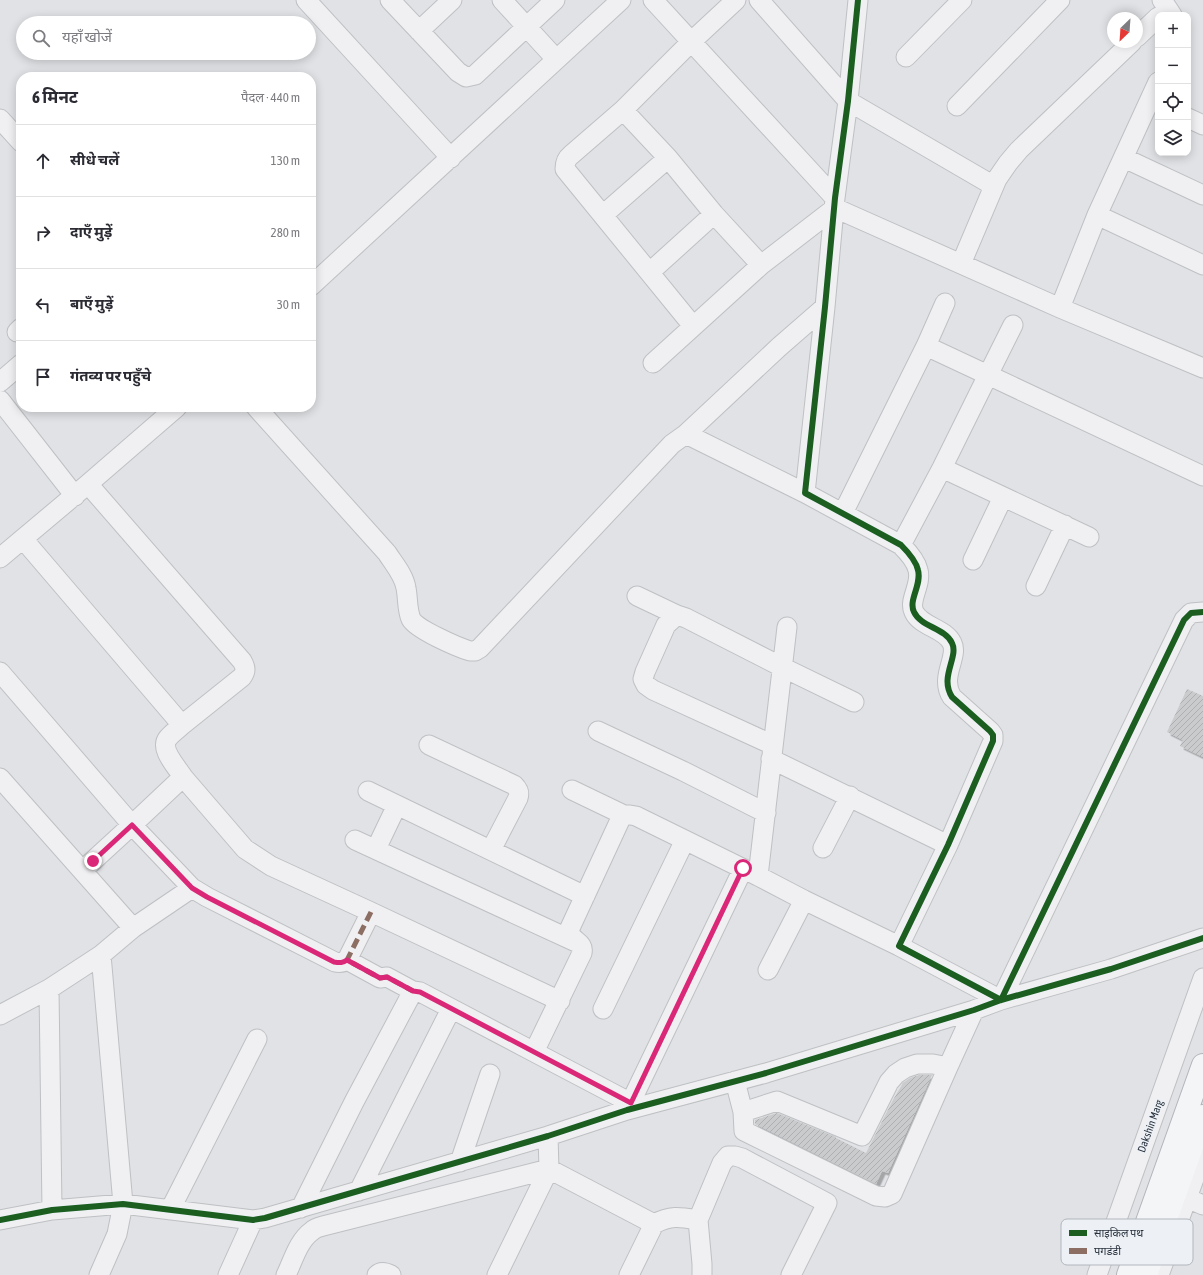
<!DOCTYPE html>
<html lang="hi">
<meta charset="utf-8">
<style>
:root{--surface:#fff;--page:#f2f2f3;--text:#2b2b33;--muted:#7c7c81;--line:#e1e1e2}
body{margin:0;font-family:"Asap Condensed","Noto Sans Devanagari",sans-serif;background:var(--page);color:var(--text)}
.controls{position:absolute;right:12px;top:12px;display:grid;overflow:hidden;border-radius:8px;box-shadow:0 2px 10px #0003}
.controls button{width:36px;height:36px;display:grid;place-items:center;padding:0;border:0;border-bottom:1px solid var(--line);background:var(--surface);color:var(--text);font:20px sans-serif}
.compass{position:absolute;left:1107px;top:12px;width:36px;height:36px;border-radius:50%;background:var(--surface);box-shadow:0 2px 10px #0003;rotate:205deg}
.stop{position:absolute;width:12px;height:12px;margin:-9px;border:3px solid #db2777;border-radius:50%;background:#fff}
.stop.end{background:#db2777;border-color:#fff;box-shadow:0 1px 4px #0008}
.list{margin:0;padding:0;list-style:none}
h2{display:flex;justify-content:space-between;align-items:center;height:52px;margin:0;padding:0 16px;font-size:17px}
h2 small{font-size:13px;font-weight:400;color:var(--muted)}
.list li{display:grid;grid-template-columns:26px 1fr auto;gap:12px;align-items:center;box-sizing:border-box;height:72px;padding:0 16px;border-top:1px solid var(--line)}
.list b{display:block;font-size:15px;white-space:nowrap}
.list em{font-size:13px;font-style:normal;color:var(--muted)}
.icon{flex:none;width:22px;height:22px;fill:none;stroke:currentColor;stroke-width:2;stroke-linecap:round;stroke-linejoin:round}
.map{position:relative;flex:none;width:1203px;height:1275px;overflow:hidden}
.search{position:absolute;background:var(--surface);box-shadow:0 2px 10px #0003;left:16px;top:16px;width:300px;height:44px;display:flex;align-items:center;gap:10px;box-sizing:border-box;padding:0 14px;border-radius:22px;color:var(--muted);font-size:15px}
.panel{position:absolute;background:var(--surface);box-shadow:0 2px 10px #0003;left:16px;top:72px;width:300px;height:340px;border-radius:16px}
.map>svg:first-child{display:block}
</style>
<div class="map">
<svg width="1203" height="1275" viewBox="0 0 1203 1275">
<defs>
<pattern id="building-hatch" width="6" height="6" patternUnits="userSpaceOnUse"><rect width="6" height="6" fill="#c9cbcd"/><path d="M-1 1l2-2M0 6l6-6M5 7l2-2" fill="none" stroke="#adafb1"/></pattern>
<filter id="shadow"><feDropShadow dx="3.5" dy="3.5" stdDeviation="0" flood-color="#0004"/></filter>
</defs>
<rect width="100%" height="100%" fill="#e0e2e5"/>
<path fill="url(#building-hatch)" filter="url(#shadow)" d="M1187 689 1203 696V757L1180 746 1183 740 1167 732Z
M919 1075H932L888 1173 882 1171 876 1184 755 1124V1120L777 1113 836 1137V1138L866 1153 893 1100 903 1083 910 1078Z"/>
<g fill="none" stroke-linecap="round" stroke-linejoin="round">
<defs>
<path id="minor" d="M306 0 451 158
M390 0 458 72 466 77 475 75 555 0
M502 0 556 59
M653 0 835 198
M759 0 848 101 994 186
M858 0 848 101 835 198 825 307 805 493 901 545C908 552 916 561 918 570 922 585 908 600 914 612 921 627 945 628 952 643 959 657 939 677 952 697L990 731 993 735V741L948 845 899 946 1001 1000 1184 620 1191 613 1203 612
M1162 0 1172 15
M419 31 452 0
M1137 37 1158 17
M906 57 962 0
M1158 82 1097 215 1203 265
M957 106 1060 0
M623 110 668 158 714 214 761 265
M1188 118 1203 125
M0 119 21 142
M1124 158 1203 195
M603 215 668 158
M961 264 997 179 1008 163 1019 150 1132 42
M650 272 714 214
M311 286 621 0
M1060 308 1097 215
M1013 325 988 375 1203 476
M693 326 565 169C565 163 566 159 571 155L623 110 692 41 736 0
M17 332 21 328
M926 346 945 303
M653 363 761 265 835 208 1060 308 1203 368
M0 382 21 364
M0 400 75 496
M256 407 387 553C394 564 404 575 406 588 408 598 407 610 411 619 416 629 457 647 470 651H475L480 648 672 444 686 434 805 493
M686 434 779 347 825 307
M942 468 1089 537
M88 484 242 661C246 668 246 671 242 677L182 725
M843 513 926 346 988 375 942 468 901 545
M0 558 88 484 177 407
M973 560 1003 497
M1036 586 1065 525
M637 596 677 615
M787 627 758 876 804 900 899 946
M0 672 132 825 183 777C177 767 159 749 168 738 172 733 178 729 182 725L23 539
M598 731 683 771 766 813
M429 745 514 785C518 789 520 792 518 798L491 850
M773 745 653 690 646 685 643 679 645 672 666 625 677 615 686 618 782 667 854 702
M771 759 948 845
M183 777 245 849 271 866 371 912 560 1001
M0 778 133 928 192 888 132 825 83 870
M572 790 624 815
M368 791 585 896
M355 840 578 943
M823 848 850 796
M376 849 397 805
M192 888 207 897 335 962C340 963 343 963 347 960L371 912
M347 960 380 978 387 977 413 991 420 992 534 1052 582 953C585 940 568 942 570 928L620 820 624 815H630L636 816 758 876
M768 970 804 900
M603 1009 685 840
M0 1015 49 989
M534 1052 631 1103
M948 1067 933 1064H917L905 1068 896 1074 889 1082 862 1136 777 1101 743 1112 744 1131 876 1196 885 1197 892 1194 948 1067 974 1010
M735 1081 743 1112
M627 1110 743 869
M460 1162 490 1074
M359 1191 451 1009
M1187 1198 1203 1205
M301 1208 354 1102 413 991
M52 1210 49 989 101 955
M170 1210 257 1039
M0 1220 52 1210 123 1204 253 1220 265 1218 548 1136 627 1110 766 1073 974 1010 1001 1000 1111 969 1203 938
M698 1220 702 1264V1275
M99 1275 117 1234 123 1204 101 955 133 928
M228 1275 253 1220
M286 1275C293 1261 298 1241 312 1231 315 1228 319 1227 323 1226L549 1169 654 1224C671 1215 680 1217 698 1220L722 1163 728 1156H735L742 1158 827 1203 791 1275
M377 1275C381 1271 387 1273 391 1275
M497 1275 549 1169 548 1136
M629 1275 654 1224
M1097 1275 1203 978
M1159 1275 1203 1154"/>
<path id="highway" d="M1128 1275 1203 1065
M1146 1275 1203 1116"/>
</defs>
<use href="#minor" stroke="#bec0c3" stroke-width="21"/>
<use href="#highway" stroke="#b2b5ba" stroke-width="24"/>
<use href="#minor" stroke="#f0f0f2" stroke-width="19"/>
<use href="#highway" stroke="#f4f5f6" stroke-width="22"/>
<path stroke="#8d6e63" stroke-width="5" stroke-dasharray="10 5" stroke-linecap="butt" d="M371 912 347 960 380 978 387 977 413 991"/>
<defs>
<path id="cycleway" d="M858 0 848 101 835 198 825 307 805 493 901 545C908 552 916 561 918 570 922 585 908 600 914 612 921 627 945 628 952 643 959 657 939 677 952 697L990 731 993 735V741L948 845 899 946 1001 1000 1184 620 1191 613 1203 612
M0 1220 52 1210 123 1204 253 1220 265 1218 548 1136 627 1110 766 1073 974 1010 1001 1000 1111 969 1203 938"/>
</defs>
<use href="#cycleway" stroke="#edf1f5" stroke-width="8"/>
<use href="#cycleway" stroke="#1b5e20" stroke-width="6"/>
</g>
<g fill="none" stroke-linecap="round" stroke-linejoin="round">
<path stroke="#db2777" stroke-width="5" d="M93 861 132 825 192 888 207 897 334 962C340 963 343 963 347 960L380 978 387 977 413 991 420 992 631 1103 743 868"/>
</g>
<g text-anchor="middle" stroke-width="3.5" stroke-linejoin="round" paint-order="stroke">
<g font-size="11" fill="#28313d" stroke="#edf1f5">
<text transform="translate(1150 1126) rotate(-70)" y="4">Dakshin Marg</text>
</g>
</g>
<rect x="1061" y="1219" width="132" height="46" rx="6" fill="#edf1f5" stroke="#b2b7be" stroke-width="1"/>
<rect x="1069" y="1230" width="18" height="6" fill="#1b5e20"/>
<rect x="1069" y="1248" width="18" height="6" fill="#8d6e63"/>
<g font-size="11" fill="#28313d">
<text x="1094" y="1237">साइकिल पथ</text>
<text x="1094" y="1255">पगडंडी</text>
</g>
</svg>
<div class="controls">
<button>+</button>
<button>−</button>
<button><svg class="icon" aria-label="locate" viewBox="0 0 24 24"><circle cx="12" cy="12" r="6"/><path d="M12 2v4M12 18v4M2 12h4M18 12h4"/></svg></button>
<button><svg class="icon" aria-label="layers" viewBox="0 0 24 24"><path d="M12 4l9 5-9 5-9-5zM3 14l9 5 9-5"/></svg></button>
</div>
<svg class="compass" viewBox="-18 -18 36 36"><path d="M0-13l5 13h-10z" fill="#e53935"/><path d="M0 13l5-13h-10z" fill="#7c7c81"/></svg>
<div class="stop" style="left:743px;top:868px"></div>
<div class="stop end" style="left:93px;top:861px"></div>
<div class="search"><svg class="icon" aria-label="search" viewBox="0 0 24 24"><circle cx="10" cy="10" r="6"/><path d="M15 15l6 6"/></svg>यहाँ खोजें</div>
<section class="panel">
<h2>6 मिनट<small>पैदल · 440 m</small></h2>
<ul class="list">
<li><svg class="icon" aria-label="ahead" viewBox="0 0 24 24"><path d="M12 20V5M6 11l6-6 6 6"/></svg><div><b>सीधे चलें</b></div><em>130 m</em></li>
<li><svg class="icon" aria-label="right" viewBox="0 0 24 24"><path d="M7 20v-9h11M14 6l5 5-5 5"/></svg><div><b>दाएँ मुड़ें</b></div><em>280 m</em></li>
<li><svg class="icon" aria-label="left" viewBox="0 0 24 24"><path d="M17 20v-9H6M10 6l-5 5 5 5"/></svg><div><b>बाएँ मुड़ें</b></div><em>30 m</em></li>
<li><svg class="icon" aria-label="arrive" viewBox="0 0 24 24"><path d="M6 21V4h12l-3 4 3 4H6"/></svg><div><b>गंतव्य पर पहुँचे</b></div></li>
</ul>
</section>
</div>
